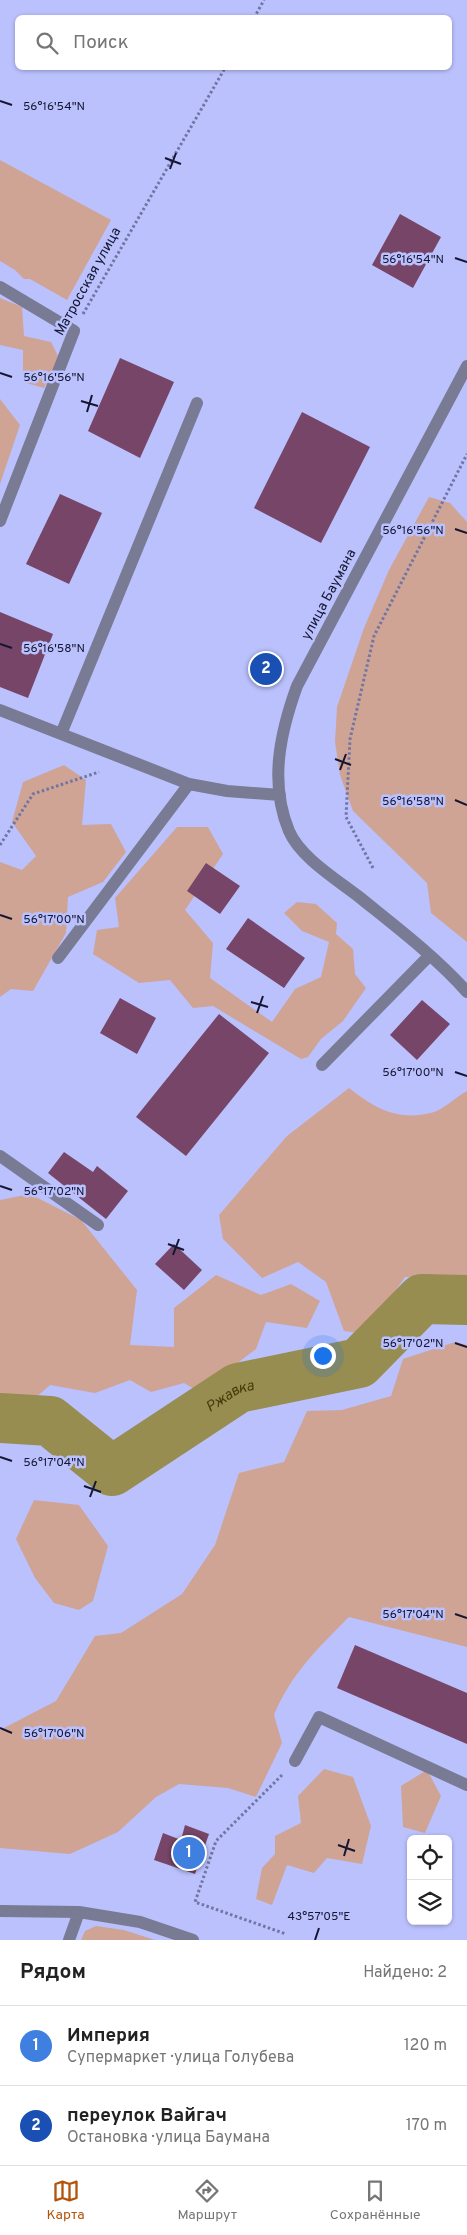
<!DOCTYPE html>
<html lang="ru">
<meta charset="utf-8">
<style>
:root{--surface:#fff;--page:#f2f2f2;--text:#222;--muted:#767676;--line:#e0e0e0;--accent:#b45309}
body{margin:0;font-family:Overpass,sans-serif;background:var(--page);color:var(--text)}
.controls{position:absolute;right:15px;bottom:15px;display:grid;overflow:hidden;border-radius:8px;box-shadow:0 1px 4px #0004}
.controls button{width:45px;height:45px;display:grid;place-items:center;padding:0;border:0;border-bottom:1px solid var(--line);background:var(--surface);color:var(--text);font:25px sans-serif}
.you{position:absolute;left:322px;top:1355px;width:18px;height:18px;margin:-12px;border:4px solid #fff;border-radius:50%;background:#1a73e8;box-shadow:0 0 0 8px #1a73e833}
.badge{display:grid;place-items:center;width:32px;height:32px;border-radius:50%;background:var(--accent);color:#fff;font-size:16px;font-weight:700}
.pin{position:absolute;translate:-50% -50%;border:2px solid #fff;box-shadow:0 1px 5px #0006}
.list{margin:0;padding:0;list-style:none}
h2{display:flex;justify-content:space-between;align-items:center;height:65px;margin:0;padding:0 20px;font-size:21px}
h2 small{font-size:16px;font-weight:400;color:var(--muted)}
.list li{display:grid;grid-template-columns:32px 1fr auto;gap:15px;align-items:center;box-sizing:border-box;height:80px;padding:0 20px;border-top:1px solid var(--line)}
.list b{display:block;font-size:19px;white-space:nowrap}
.list p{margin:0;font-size:16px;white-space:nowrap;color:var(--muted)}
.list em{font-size:16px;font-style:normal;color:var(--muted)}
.icon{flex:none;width:28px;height:28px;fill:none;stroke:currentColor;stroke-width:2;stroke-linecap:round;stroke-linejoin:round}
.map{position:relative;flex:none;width:467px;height:1940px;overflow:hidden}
.search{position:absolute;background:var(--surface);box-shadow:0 1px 4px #0004;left:15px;right:15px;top:15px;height:55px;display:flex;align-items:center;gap:12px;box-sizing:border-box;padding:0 18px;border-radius:8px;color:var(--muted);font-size:19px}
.sheet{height:225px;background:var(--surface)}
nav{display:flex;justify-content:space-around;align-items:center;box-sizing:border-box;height:70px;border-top:1px solid var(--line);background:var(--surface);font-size:14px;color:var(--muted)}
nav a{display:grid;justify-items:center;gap:2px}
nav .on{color:var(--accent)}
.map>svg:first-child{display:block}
</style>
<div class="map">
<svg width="467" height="1940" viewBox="0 0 467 1940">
<rect width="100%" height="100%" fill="#bac1fd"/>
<path fill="#cfa495" d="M0 160 111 220 67 300 30 279H24L15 270 0 261Z
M0 298 22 307 24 336 51 342 59 358 44 388 23 382V350L0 345Z
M0 399 20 425 0 484Z
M429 497 450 503 467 522V942L431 913 427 883 353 811 340 775 335 742 337 707 364 628 389 570Z
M64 765 86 780 82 825 111 824 126 852 103 882 68 897 66 933 33 991 11 989 0 997V862L22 870 36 856 12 822 23 782Z
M177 827H208L223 854 185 910 213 943 210 978 272 1022 295 989 321 977 329 942 302 931 284 913 297 902 316 904 337 923 336 934 353 949 355 974 366 988 343 1021 321 1039 308 1057 301 1059 213 1006 193 1008 170 980 139 983 93 954 97 930 119 927 115 898Z
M349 1088C375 1108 396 1121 431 1113 443 1110 456 1097 467 1091V1275L405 1277 365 1334 344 1331 326 1282 298 1262 262 1278 223 1239 219 1215 287 1136Z
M30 1194 81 1220 137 1290 130 1345 174 1347V1308L216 1275 261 1295 291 1284 320 1301 307 1328 266 1322 256 1349 199 1392 184 1383 151 1392 130 1380 95 1393 50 1385 34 1399 0 1394V1200Z
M455 1342 467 1345V1647L349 1617C318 1648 291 1674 274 1715L282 1743 256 1797 228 1788 179 1784 156 1797 118 1832 70 1854 0 1848V1730L56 1701 95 1636 121 1633 182 1594 215 1545 239 1473 284 1462 307 1411 342 1410 391 1396 403 1359Z
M34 1500 79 1505 108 1546 93 1601 79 1610 54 1603 35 1578 16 1539Z
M324 1769 353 1777 371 1826 362 1864 327 1858 314 1873 287 1865 272 1905 256 1899 262 1868 275 1854V1836L301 1823 298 1796Z
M427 1770 441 1796 425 1833 403 1827 401 1786Z
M96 1926 124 1930 155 1940H81L85 1931Z"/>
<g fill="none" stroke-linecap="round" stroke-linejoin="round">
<path stroke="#978d50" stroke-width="50" id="s1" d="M0 1418 50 1421 112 1471 238 1388 359 1363 422 1299 467 1300"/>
</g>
<path fill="#764567" d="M400 214 441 237 413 288 372 265Z
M120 358 174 382 140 458 88 431Z
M302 412 370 447 321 543 254 508Z
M60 494 102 513 69 584 26 564Z
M0 612 53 634 28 698 0 687Z
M206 863 240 886 220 914 187 891Z
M248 918 305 958 284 988 226 949Z
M120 998 156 1018 137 1054 100 1033Z
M422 1000 450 1024 417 1060 390 1035Z
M219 1014 269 1053 186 1156 136 1117Z
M64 1152 93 1172 97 1166 128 1191 106 1219 48 1173Z
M174 1244 202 1270 184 1290 155 1264Z
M355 1645 467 1693V1744L337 1688Z
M185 1825 209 1834 195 1874 154 1860 163 1833 181 1840Z"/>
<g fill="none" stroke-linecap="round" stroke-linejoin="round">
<path stroke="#7075a2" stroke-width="3" stroke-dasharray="2.5 2.5" stroke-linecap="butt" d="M254 18 264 0
M83 314 225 68
M0 845 33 794 99 772
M373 868 346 817 350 739 374 636 467 454
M282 1775 216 1841 195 1902 286 1934"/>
<path stroke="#787b93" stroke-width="12" d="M0 287 74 331 0 521
M467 366 297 686C280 733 269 783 289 831 300 857 336 879 358 896 395 926 435 956 467 992
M0 710 189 784 227 791 280 795
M61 734 197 403
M58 958 189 784
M322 1065 429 956
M0 1156 98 1225
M295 1761 319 1717 467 1785
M0 1911 79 1912 140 1922 193 1940
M69 1940 79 1912"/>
</g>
<path fill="none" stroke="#151631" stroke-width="2" d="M0 101 12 105M165 158 181 164M170 169 176 153M455 258 467 262M0 373 12 377M81 401 98 406M87 412 92 395M455 529 467 533M0 644 12 648M335 759 351 765M340 770 346 754M455 800 467 805M0 915 12 919M251 1002 268 1007M257 1013 263 996M455 1072 467 1076M0 1186 12 1190M168 1244 184 1250M173 1255 179 1239M455 1343 467 1347M0 1457 12 1461M84 1486 101 1492M90 1497 96 1481M455 1614 467 1618M0 1728 12 1733M338 1845 355 1851M344 1856 349 1839M315 1940 319 1928"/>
<g text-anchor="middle" stroke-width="5" stroke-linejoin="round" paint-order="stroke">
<g font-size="14" fill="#151631" stroke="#bac1fd">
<text transform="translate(87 281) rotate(-61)" y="5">Матросская улица</text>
<text transform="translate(328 594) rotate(-62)" y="5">улица Баумана</text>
</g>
<g font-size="15" font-style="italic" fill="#443c09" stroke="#bac1fd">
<text dy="5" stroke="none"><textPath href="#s1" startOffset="270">Ржавка</textPath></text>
</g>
</g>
<g font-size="12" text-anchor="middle" fill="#151631" stroke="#bac1fd" stroke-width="5" stroke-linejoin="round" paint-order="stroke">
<text x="54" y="110">56°16'54"N</text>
<text x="413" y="263">56°16'54"N</text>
<text x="54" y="381">56°16'56"N</text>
<text x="413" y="534">56°16'56"N</text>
<text x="54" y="652">56°16'58"N</text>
<text x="413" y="805">56°16'58"N</text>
<text x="54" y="923">56°17'00"N</text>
<text x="413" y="1076">56°17'00"N</text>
<text x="54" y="1195">56°17'02"N</text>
<text x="413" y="1347">56°17'02"N</text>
<text x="54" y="1466">56°17'04"N</text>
<text x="413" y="1618">56°17'04"N</text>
<text x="54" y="1737">56°17'06"N</text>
<text x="319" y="1920">43°57'05"E</text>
</g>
</svg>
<div class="controls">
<button><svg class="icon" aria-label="locate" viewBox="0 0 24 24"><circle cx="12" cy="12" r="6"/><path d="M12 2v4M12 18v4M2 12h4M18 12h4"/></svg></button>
<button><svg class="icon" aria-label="layers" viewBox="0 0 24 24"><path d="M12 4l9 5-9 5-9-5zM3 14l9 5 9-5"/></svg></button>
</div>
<div class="you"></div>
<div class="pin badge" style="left:189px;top:1853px;background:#3f7fe0">1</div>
<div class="pin badge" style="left:266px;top:669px;background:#1a4fb4">2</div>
<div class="search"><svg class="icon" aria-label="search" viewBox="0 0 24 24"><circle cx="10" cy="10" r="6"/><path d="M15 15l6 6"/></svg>Поиск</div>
</div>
<section class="sheet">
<h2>Рядом<small>Найдено: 2</small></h2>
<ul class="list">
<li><span class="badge" style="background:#3f7fe0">1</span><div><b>Империя</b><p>Супермаркет · улица Голубева</p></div><em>120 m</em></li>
<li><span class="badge" style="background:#1a4fb4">2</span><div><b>переулок Вайгач</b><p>Остановка · улица Баумана</p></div><em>170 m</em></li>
</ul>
</section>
<nav>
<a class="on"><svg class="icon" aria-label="map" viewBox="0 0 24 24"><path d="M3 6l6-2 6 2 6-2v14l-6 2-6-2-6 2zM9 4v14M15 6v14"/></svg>Карта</a>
<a><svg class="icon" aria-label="directions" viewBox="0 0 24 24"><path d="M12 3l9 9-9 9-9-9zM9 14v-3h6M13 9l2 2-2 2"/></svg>Маршрут</a>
<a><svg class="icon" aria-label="saved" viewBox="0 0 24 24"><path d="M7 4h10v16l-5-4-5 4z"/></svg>Сохранённые</a>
</nav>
